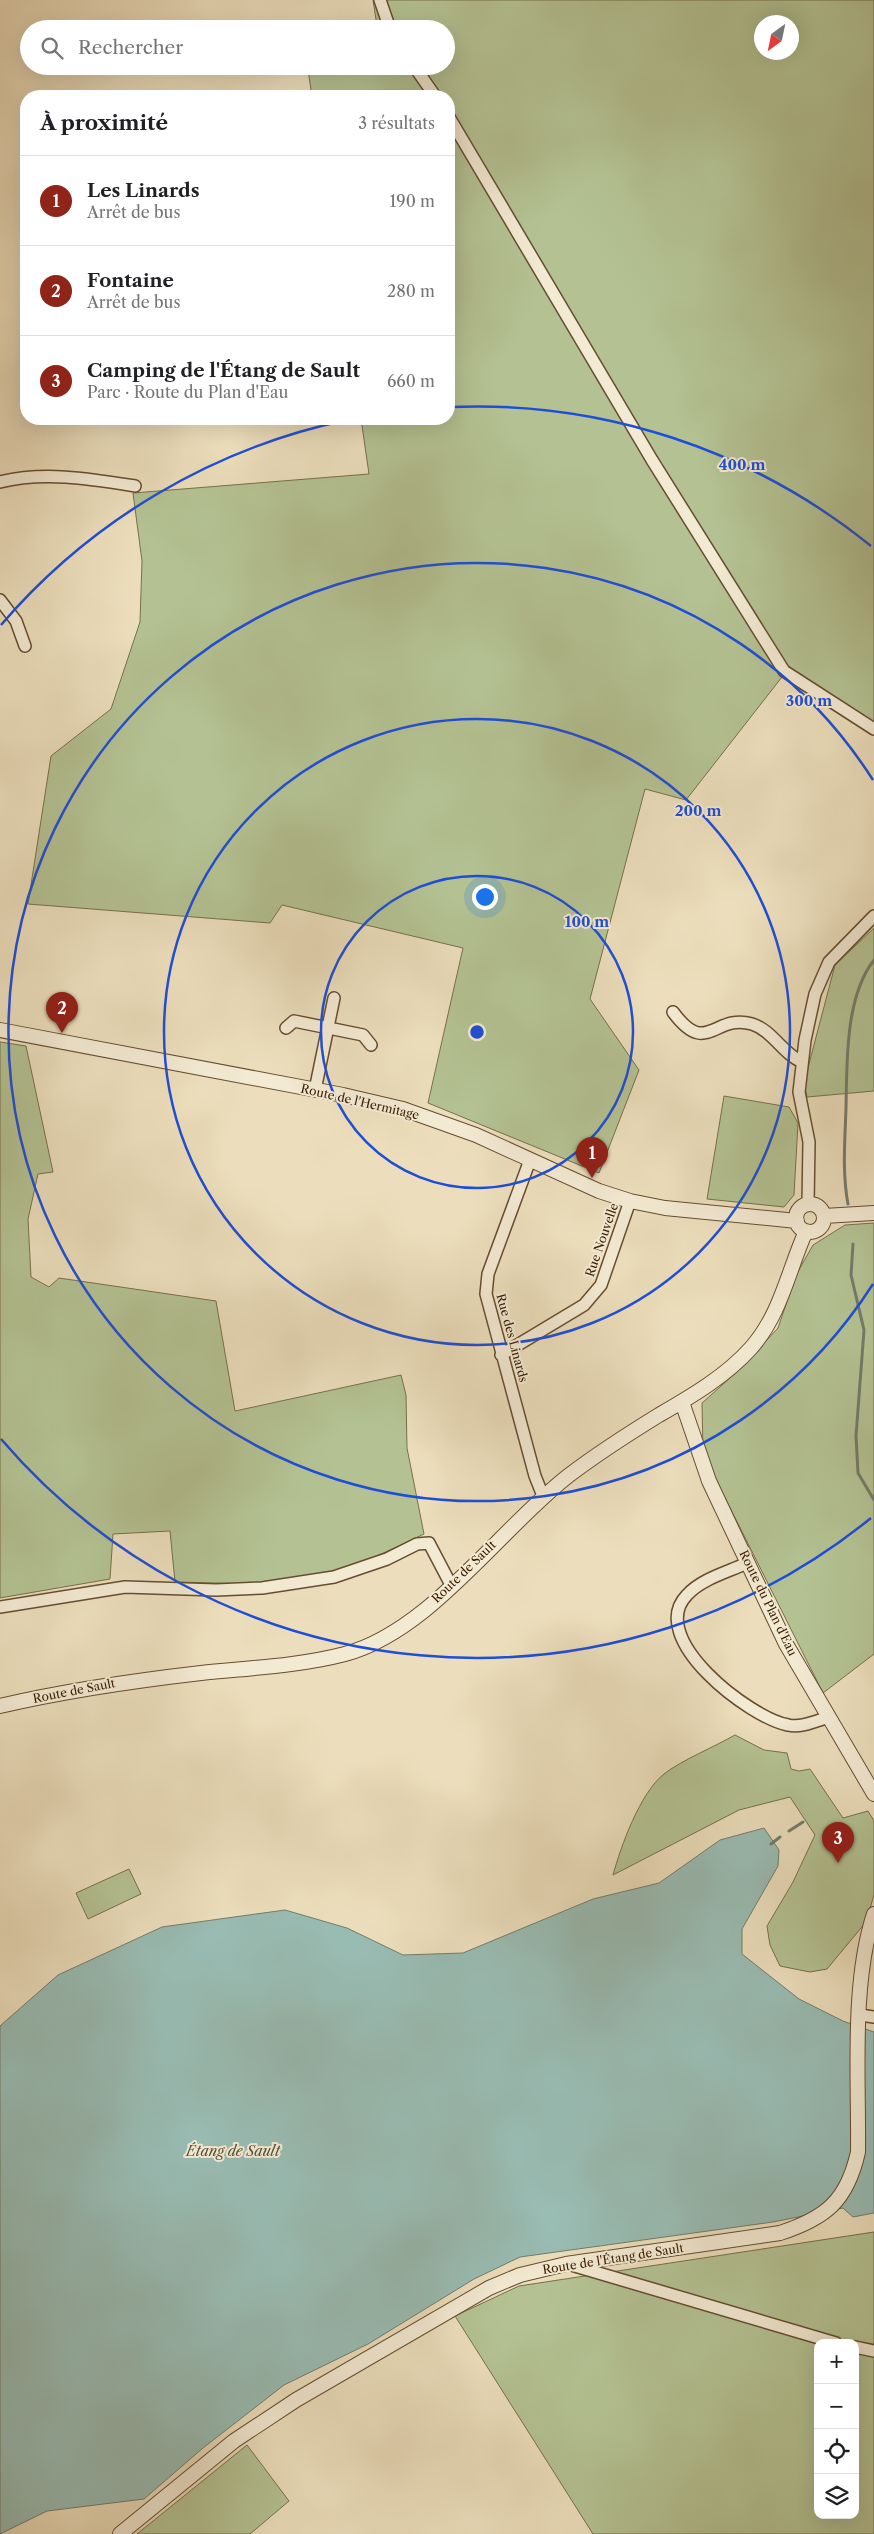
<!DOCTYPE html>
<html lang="fr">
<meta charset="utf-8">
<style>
:root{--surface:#fff;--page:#f2f2f2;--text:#202124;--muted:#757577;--line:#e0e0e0;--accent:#8f2418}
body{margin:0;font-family:"Libre Caslon Text",serif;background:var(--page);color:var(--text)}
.controls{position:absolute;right:15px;bottom:15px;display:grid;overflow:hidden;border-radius:10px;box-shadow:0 5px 20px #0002}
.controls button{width:45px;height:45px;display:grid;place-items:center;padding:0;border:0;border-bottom:1px solid var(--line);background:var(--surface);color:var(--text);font:25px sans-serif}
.compass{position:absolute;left:754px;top:15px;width:45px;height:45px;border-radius:50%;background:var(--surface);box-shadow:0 5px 20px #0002;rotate:213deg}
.you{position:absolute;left:484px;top:896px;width:18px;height:18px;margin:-12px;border:4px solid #fff;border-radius:50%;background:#1a73e8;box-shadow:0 0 0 8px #1a73e833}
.badge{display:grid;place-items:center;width:32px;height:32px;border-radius:50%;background:var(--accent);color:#fff;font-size:16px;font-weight:700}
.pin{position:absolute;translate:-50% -41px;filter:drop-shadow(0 1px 2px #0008)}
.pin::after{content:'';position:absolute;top:26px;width:18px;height:15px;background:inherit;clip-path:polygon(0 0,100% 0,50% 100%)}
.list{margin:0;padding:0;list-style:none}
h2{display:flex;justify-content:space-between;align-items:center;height:65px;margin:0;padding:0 20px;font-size:21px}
h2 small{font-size:16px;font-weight:400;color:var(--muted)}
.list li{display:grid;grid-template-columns:32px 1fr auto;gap:15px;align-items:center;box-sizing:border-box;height:90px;padding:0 20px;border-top:1px solid var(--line)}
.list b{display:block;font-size:19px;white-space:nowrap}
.list p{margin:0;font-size:16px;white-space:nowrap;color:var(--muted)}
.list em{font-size:16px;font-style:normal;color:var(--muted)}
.icon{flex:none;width:28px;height:28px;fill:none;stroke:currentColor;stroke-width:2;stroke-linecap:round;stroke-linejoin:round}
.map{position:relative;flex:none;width:874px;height:2534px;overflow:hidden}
.search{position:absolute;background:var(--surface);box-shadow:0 5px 20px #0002;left:20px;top:20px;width:435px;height:55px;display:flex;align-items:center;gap:12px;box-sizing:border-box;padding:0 18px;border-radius:28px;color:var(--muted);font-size:19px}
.panel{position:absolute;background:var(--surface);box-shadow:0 5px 20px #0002;left:20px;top:90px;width:435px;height:335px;border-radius:20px}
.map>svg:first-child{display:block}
</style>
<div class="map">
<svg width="874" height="2534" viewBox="0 0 874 2534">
<rect width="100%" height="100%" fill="#ecdebc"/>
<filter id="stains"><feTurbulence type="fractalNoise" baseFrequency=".004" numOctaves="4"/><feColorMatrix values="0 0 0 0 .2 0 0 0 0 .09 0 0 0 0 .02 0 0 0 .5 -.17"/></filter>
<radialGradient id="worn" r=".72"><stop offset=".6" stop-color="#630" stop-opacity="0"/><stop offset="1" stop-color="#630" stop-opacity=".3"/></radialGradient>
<path fill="#b4c293" stroke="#76704a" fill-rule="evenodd" d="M373 0H874V727L789 668 686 800 645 789 590 999 639 1070 599 1173 428 1103 463 948 282 905 270 923 28 904 51 756 111 709 140 622 142 561 133 493 369 474 361 419H449V96H312L308 70 313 66H446V29H373L377 26ZM762 22H792V52H762Z
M874 928V1091L807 1097 804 1083 835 965Z
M0 1042 26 1046 53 1172 38 1174 28 1219 31 1277 49 1287 59 1278 216 1301 235 1411 401 1375 406 1395 407 1448 424 1534 330 1578 256 1584 175 1582 170 1531 113 1534 110 1579 0 1598Z
M724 1096 789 1107 798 1123 794 1195 784 1207 707 1199Z
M874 1223V1654L823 1693 703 1454 702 1403 740 1369 778 1328 796 1275 813 1245 845 1225Z
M735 1735 764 1750 787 1753 791 1769 799 1771 810 1769 843 1818 868 1811 874 1821V1895L866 1922 827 1969 810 1972 780 1966 770 1945 767 1926 793 1882 815 1835 790 1797 739 1810 613 1875C621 1846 640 1793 664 1774 680 1761 716 1746 735 1735Z
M129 1869 141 1894 88 1919 76 1893Z
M874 2232V2534H593L455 2316 519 2286ZM818 2343H855V2515H818Z
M247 2445 289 2501 250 2534H137Z"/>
<path fill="#99bcb3" stroke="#737c6c" d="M764 1828 779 1850 778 1866 742 1929V1954L799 1999 843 2021 874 2032V2213L853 2217 843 2208 773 2222 520 2257 474 2279 368 2344 284 2385 203 2448 144 2499 47 2511 0 2534V2026L58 1975 162 1927 285 1910 347 1928 403 1955 463 1953 593 1899 659 1883 720 1840Z"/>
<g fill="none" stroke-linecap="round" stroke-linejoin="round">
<path stroke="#737c6c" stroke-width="3" d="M848 1204C842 1172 845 1140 846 1108 847 1062 845 997 874 960
M853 1244 851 1275 864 1330 856 1436 858 1473 874 1500
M789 1831 803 1822
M771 1844 780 1837"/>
<defs>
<path id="minor" d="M380 0 390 29
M414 66 435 96
M449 117 652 460 784 671 874 729
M0 482C44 471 91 479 135 486
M0 600 16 621 25 646
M673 1012C707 1058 714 1013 752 1024 772 1030 783 1054 802 1062
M286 1028 294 1021 363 1035 371 1045
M315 1090 334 998
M530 1160 488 1274 486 1294 535 1476 543 1496
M808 1204 809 1142 799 1092 805 1040 815 994 829 962 874 916
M501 1355 584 1305 601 1285 630 1201
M747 1563C728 1572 701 1579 687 1595 645 1638 750 1718 788 1725 801 1728 816 1721 829 1717
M0 1607 125 1587 216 1590 262 1588 334 1577 387 1559 417 1544 429 1543 451 1585
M860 2015 874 2017
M568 2264 836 2343
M855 2347 874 2351"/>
<path id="tertiary" d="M0 1030 343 1095 403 1109 476 1135 599 1191 630 1201 665 1208 797 1221
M796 1218a14 14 0 1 1 28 0a14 14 0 1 1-28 0Z
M824 1216 874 1213
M682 1402 709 1481 786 1644 874 1794
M0 1706C68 1690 132 1681 201 1673 249 1668 299 1666 345 1654 429 1632 499 1530 568 1476 597 1454 628 1434 659 1415 692 1396 726 1376 751 1348 781 1314 788 1271 806 1231
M120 2534 234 2441 296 2400 489 2288 520 2275 566 2264 780 2233C826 2218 847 2201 858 2152 859 2079 851 1984 874 1914"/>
</defs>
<use href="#minor" stroke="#664d30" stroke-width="14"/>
<use href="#tertiary" stroke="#664d30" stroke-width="16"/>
<use href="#minor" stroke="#f3ead3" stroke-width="11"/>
<use href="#tertiary" stroke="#f3ead3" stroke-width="14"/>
</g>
<g fill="none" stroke="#1d4ed8" stroke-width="2.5">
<circle cx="477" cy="1032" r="156"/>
<circle cx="477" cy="1032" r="313"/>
<path d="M873 1284A469 469 0 1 1 873 780"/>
<path d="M871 1518A626 626 0 0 1 1 1439M1 625A626 626 0 0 1 347 420M450 407A626 626 0 0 1 871 546"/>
</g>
<g text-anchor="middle" stroke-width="4" stroke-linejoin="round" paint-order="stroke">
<g font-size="12" fill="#391d01" stroke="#f3ead3">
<text transform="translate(360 1102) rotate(13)" y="4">Route de l'Hermitage</text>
<text transform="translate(602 1240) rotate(-71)" y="4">Rue Nouvelle</text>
<text transform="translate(512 1338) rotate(75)" y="4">Rue des Linards</text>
<text transform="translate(464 1572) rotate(-44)" y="4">Route de Sault</text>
<text transform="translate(768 1603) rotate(64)" y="4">Route du Plan d'Eau</text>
<text transform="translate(74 1691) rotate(-11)" y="4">Route de Sault</text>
<text transform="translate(613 2259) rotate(-9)" y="4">Route de l'Étang de Sault</text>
</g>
<g font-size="14" font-style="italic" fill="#564d36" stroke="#f3ead3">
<text x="233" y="2156">Étang de Sault</text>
</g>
</g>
<circle cx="477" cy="1032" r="8" fill="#1d4ed8" stroke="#f3ead3" stroke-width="2.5"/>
<g font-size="15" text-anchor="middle" font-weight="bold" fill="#1d4ed8" stroke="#f3ead3" stroke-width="4" stroke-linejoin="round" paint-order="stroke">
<text x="742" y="470">400 m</text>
<text x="809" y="706">300 m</text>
<text x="698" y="816">200 m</text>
<text x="587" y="927">100 m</text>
</g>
<rect width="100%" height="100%" filter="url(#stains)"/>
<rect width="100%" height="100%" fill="url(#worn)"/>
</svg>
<div class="controls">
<button>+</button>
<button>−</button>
<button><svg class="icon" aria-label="locate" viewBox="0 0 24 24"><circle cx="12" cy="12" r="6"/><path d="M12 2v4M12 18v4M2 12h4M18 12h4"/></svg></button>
<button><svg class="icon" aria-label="layers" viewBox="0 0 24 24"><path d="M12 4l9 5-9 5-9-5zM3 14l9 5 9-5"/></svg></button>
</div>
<svg class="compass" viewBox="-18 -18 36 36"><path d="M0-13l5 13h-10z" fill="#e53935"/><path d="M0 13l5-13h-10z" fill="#757577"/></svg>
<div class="you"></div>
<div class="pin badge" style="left:592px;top:1178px">1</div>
<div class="pin badge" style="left:62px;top:1033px">2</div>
<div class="pin badge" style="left:838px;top:1863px">3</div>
<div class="search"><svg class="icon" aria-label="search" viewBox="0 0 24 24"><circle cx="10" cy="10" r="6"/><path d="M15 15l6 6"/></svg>Rechercher</div>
<section class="panel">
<h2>À proximité<small>3 résultats</small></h2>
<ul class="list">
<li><span class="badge">1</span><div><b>Les Linards</b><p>Arrêt de bus</p></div><em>190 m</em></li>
<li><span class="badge">2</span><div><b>Fontaine</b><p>Arrêt de bus</p></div><em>280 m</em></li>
<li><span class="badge">3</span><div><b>Camping de l'Étang de Sault</b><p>Parc · Route du Plan d'Eau</p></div><em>660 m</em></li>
</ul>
</section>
</div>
